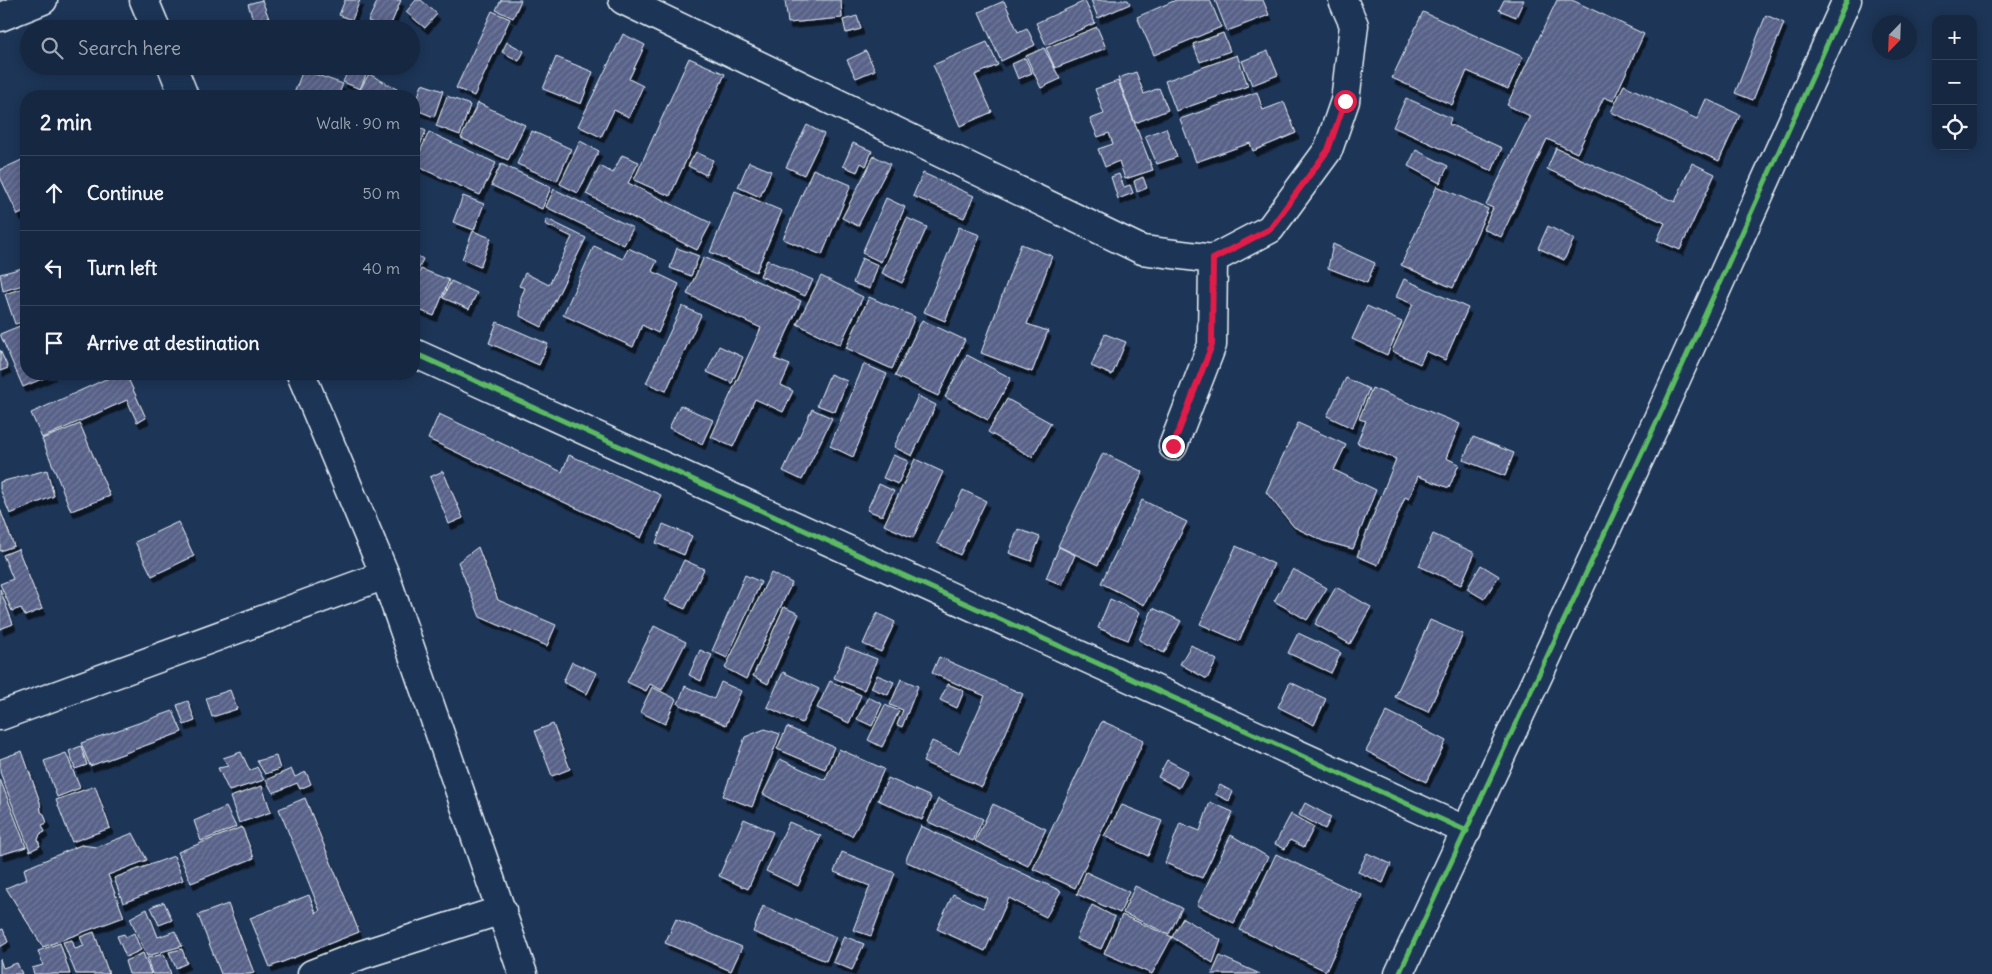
<!DOCTYPE html>
<meta charset="utf-8">
<style>
:root{--surface:#162841;--page:#23344c;--text:#f1f3f6;--muted:#9ea6b1;--line:#35445a}
body{margin:0;font-family:Delius,sans-serif;background:var(--page);color:var(--text)}
.controls{position:absolute;right:15px;top:15px;display:grid;overflow:hidden;border-radius:10px;box-shadow:0 2px 12px #0003}
.controls button{width:45px;height:45px;display:grid;place-items:center;padding:0;border:0;border-bottom:1px solid var(--line);background:var(--surface);color:var(--text);font:25px sans-serif}
.compass{position:absolute;left:1872px;top:15px;width:45px;height:45px;border-radius:50%;background:var(--surface);box-shadow:0 2px 12px #0003;rotate:203deg}
.stop{position:absolute;width:15px;height:15px;margin:-11px;border:4px solid #e11d48;border-radius:50%;background:#fff}
.stop.end{background:#e11d48;border-color:#fff;box-shadow:0 1px 5px #0008}
.list{margin:0;padding:0;list-style:none}
h2{display:flex;justify-content:space-between;align-items:center;height:65px;margin:0;padding:0 20px;font-size:21px}
h2 small{font-size:16px;font-weight:400;color:var(--muted)}
.list li{display:grid;grid-template-columns:32px 1fr auto;gap:15px;align-items:center;box-sizing:border-box;height:75px;padding:0 20px;border-top:1px solid var(--line)}
.list b{display:block;font-size:19px;white-space:nowrap}
.list em{font-size:16px;font-style:normal;color:var(--muted)}
.icon{flex:none;width:28px;height:28px;fill:none;stroke:currentColor;stroke-width:2;stroke-linecap:round;stroke-linejoin:round}
.map{position:relative;flex:none;width:1992px;height:974px;overflow:hidden}
.search{position:absolute;background:var(--surface);box-shadow:0 2px 12px #0003;left:20px;top:20px;width:400px;height:55px;display:flex;align-items:center;gap:12px;box-sizing:border-box;padding:0 18px;border-radius:28px;color:var(--muted);font-size:19px}
.panel{position:absolute;background:var(--surface);box-shadow:0 2px 12px #0003;left:20px;top:90px;width:400px;height:290px;border-radius:20px}
.map>svg:first-child{display:block}
</style>
<div class="map">
<svg width="1992" height="974" viewBox="0 0 1992 974">
<defs>
<pattern id="building-hatch" width="6" height="6" patternUnits="userSpaceOnUse" patternTransform="scale(1.25)"><rect width="6" height="6" fill="#596289"/><path d="M-1 1l2-2M0 6l6-6M5 7l2-2" fill="none" stroke="#71799a"/></pattern>
<filter id="shadow"><feDropShadow dx="3" dy="5.5" stdDeviation="0" flood-color="#0009"/></filter>
</defs>
<rect width="100%" height="100%" fill="#1d3557"/>
<filter id="ink" filterUnits="userSpaceOnUse"><feTurbulence type="fractalNoise" baseFrequency=".02" numOctaves="2"/><feDisplacementMap in="SourceGraphic" scale="10" xChannelSelector="R" yChannelSelector="G"/><feConvolveMatrix kernelMatrix="1 2 1 2 8 2 1 2 1" color-interpolation-filters="sRGB"/></filter>
<g filter="url(#ink)">
<path fill="url(#building-hatch)" stroke="#e8f1f8" filter="url(#shadow)" d="M262 0 273 29H256L248 4Z
M345 0H360L352 20 339 15Z
M378 0H401L389 29 368 21Z
M416 0H421L437 14 425 28 406 12Z
M501 0H521L513 18 496 10Z
M785 0H841L842 18 788 23Z
M1091 0H1128L1130 4 1098 18Z
M1176 0H1210L1221 27 1154 55 1137 17Z
M1215 0H1263L1269 15 1227 31Z
M1504 0H1524L1516 17 1499 10Z
M1557 0H1572L1644 34 1613 101 1604 97 1577 153 1547 139 1501 237 1483 229 1493 208 1486 205 1530 116 1507 105Z
M1004 1 1018 32 1027 28 1035 45 1001 61 979 12Z
M1085 1 1095 23 1046 45 1036 23Z
M492 11 510 19 474 96 456 88Z
M1423 12 1523 57 1508 89 1467 71 1452 105 1392 78Z
M1766 15 1784 23 1753 100 1735 93Z
M857 16 861 29 846 33 843 20Z
M1097 27 1106 48 1055 68 1046 48Z
M1223 33 1230 51 1200 62 1193 44Z
M623 34 645 45 629 79 643 86 629 117 614 110 601 137 578 126Z
M507 42 524 51 519 61 502 52Z
M987 42 998 65 975 75 992 112 960 126 933 65Z
M1044 48 1060 79 1041 88 1026 56Z
M866 51 875 70 856 78 847 60Z
M1268 51 1278 75 1252 85 1242 61Z
M1237 55 1248 86 1176 111 1165 81Z
M556 57 593 72 581 104 543 89Z
M689 58 725 74 670 196 634 180Z
M1025 58 1032 73 1018 79 1012 64Z
M350 66H370L360 89 343 82Z
M303 70 343 84 338 96H293Z
M1136 72 1144 94 1159 88 1168 110 1135 123 1118 78Z
M369 74 397 89 393 96H363L358 93Z
M1118 81 1153 170 1125 179 1119 161 1105 167 1098 149 1113 144 1109 133 1098 137 1090 119 1104 114 1095 89Z
M422 84 443 91 434 117 414 109Z
M1624 85 1697 119 1706 99 1740 115 1719 161 1611 112Z
M1257 92 1263 110 1284 102 1296 133 1253 151 1250 143 1196 162 1180 119Z
M447 96 470 105 460 135 436 126Z
M1406 98 1451 118 1449 124 1502 148 1492 171 1393 127Z
M478 103 525 125 508 160 461 138Z
M414 125 426 131 414 159Z
M807 125 824 134 804 175 786 167Z
M1166 128 1177 157 1157 164 1145 136Z
M532 131 571 149 557 181 517 164Z
M429 132 496 163 480 195 414 165Z
M580 141 599 151 578 193 560 184Z
M853 143 872 151 866 166 861 163 857 172 843 166Z
M1556 148 1675 202 1692 163 1715 174 1680 250 1657 240 1665 223 1547 169Z
M1416 150 1448 166 1440 183 1408 166Z
M696 152 713 160 706 175 688 166Z
M622 155 639 162 628 183 711 223 697 250 586 194 600 166 613 173Z
M874 156 890 164 858 226 842 218Z
M26 158V211L18 215 0 177V170Z
M749 162 771 171 760 197 738 187Z
M501 164 551 187 542 209 491 185Z
M813 169 851 185 822 255 783 239Z
M923 173 974 196 964 218 913 196Z
M1119 174 1124 187 1130 185 1133 193 1118 199 1111 177Z
M1143 177 1147 188 1137 192 1134 181Z
M1437 186 1488 209 1453 288 1401 265Z
M554 189 633 228 624 245 546 207Z
M735 191 782 211 756 272 710 252Z
M463 196 484 204 474 230 453 222Z
M886 198 905 207 881 262 862 253Z
M907 218 927 227 902 283 882 273Z
M547 219 586 238 542 327 520 316 521 297 525 288 519 286 525 273 549 285 572 237 545 224Z
M1548 226 1574 239 1564 260 1538 248Z
M959 227 980 235 945 321 924 312Z
M473 231 491 238 480 267 462 259Z
M1021 244 1052 256 1027 324 1048 331 1032 372 981 353Z
M1333 244 1375 263 1367 283 1328 268Z
M594 246 623 259 628 248 657 261 652 271 679 284 658 333 642 325 633 347 563 315Z
M677 248 699 256 691 276 670 268Z
M414 254 423 259 414 280Z
M704 257 801 301 775 359 790 365 781 385 793 391 783 412 755 399 733 447 711 437 761 328 687 294Z
M862 258 878 265 870 289 853 283Z
M767 260 813 280 805 296 760 276Z
M26 267V284L3 291 0 274Z
M421 269 449 280 434 316 414 308V287Z
M821 276 863 297 840 345 797 324Z
M1404 279 1468 308 1445 360 1426 351 1420 364 1392 351 1413 304 1396 297Z
M451 281 477 293 469 309 443 298Z
M26 287V321L15 324 5 294Z
M869 297 915 317 892 369 846 348Z
M682 306 701 315 666 391 646 383Z
M1367 306 1402 322 1387 355 1352 339Z
M922 320 965 340 938 396 895 376Z
M497 322 548 344 539 365 489 343Z
M22 325 26 334V374H53L23 387 0 334Z
M1105 334 1126 342 1112 375 1091 366Z
M719 346 743 357 732 383 707 372Z
M0 350 8 368 0 371Z
M967 355 1011 378 988 420 945 397Z
M864 364 887 374 853 457 830 446Z
M117 374H126L146 418 137 422 127 400 42 438 31 413Z
M830 374 847 381 835 412 817 405Z
M1346 378 1369 389 1352 428 1327 416Z
M1372 388 1460 424 1446 458 1459 464 1449 488 1418 476 1409 499 1405 497 1378 565 1357 556 1396 459 1357 443 1366 421 1359 419Z
M918 396 936 405 912 456 894 447Z
M1007 399 1051 423 1032 457 988 432Z
M680 405 713 420 702 444 669 428Z
M812 409 832 418 802 480 783 471Z
M439 414 562 472 569 455 661 495 641 538 428 439Z
M1298 423 1346 445 1334 470 1376 490 1353 549 1323 541 1294 527 1266 492Z
M80 424 110 496 71 511 42 439Z
M1473 437 1514 453 1505 476 1463 460Z
M1103 453 1143 472 1098 565 1058 546Z
M893 455 908 461 898 484 883 478Z
M915 459 943 472 913 538 884 525Z
M47 470 54 496 10 514 0 489V482Z
M443 471 463 518 449 524 430 477Z
M879 484 894 491 882 516 867 510Z
M963 490 986 501 960 555 937 543Z
M1142 500 1187 522 1144 605 1101 583Z
M0 509 14 546 0 551Z
M178 522 194 556 152 576 135 542Z
M663 524 692 536 684 555 656 543Z
M1018 529 1040 537 1031 561 1009 553Z
M1433 534 1475 553 1461 585 1419 566Z
M1236 546 1274 564 1239 641 1200 624Z
M478 547 498 600 556 625 547 646 480 617 458 562Z
M1059 547 1075 555 1062 585 1046 578Z
M18 549 42 609 25 616 21 608 12 611 0 584 13 579 3 555Z
M684 560 704 569 685 609 665 600Z
M1481 565 1499 576 1484 599 1467 589Z
M1293 569 1327 588 1307 620 1274 601Z
M771 573 792 583 746 679 725 668Z
M745 575 761 582 727 658 712 651Z
M1336 587 1371 607 1350 644 1315 624Z
M0 589 13 624 0 629Z
M1110 599 1140 612 1128 640 1098 628Z
M784 607 799 614 768 684 753 676Z
M1153 608 1181 621 1164 653 1139 640Z
M877 613 895 622 881 652 863 644Z
M1430 620 1463 634 1428 712 1395 697Z
M654 626 686 642 662 690 650 684 646 691 627 682Z
M1298 633 1341 653 1331 673 1288 653Z
M1191 645 1217 660 1207 679 1180 664Z
M846 647 877 659 864 690 834 678Z
M700 650 712 655 701 681 689 675Z
M939 657 1023 694 982 787 923 762 932 741 959 753 985 696 932 673Z
M572 662 597 673 587 694 563 682Z
M783 672 819 689 802 723 767 707Z
M877 675 894 682 888 695 871 688Z
M901 679 918 686 902 727 897 725 903 710 890 705Z
M830 681 861 695 849 723 817 708Z
M721 682 741 691 726 725 678 704 685 686 714 699Z
M1290 682 1326 699 1314 725 1278 707Z
M948 684 964 691 957 708 940 700Z
M652 687 676 699 665 724 640 712Z
M230 690 237 709 212 717 206 698Z
M868 697 882 704 872 726 857 719Z
M188 701 195 721 184 725 177 705Z
M885 705 899 711 882 747 868 740Z
M173 711 182 732 90 766 81 743Z
M1387 711 1446 741 1426 782 1366 751Z
M1102 721 1144 740 1075 888 1033 869Z
M553 724 570 769 552 776 535 731Z
M787 727 834 747 825 769 777 749Z
M765 729 780 734 752 807 723 796 745 737Z
M81 746 87 765 75 769 69 751Z
M839 749 884 769 861 820 852 836 781 804 763 794 780 759 825 780Z
M22 751 40 802 41 812 44 814 47 823 42 825 45 832 40 834 38 840 40 846 30 851 0 772V759Z
M241 752 250 771 257 767 264 780 229 791 218 768 229 766 223 758Z
M66 753 80 788 57 797 44 761Z
M276 756 280 769 265 774 257 761Z
M1167 760 1188 771 1179 788 1158 777Z
M291 769 295 777 306 772 311 784 300 789 297 783 273 793 266 780Z
M888 778 931 797 922 820 878 800Z
M0 779 26 847 0 855Z
M1220 785 1233 792 1229 801 1215 794Z
M95 786 110 828 72 842 56 800Z
M262 786 271 812 239 823 230 797Z
M305 798 359 932 270 967 250 918 309 895 316 913 320 911 279 809Z
M938 799 983 819 973 841 928 822Z
M1210 802 1233 812 1202 878 1165 863 1180 823 1200 831Z
M1305 803 1331 817 1325 829 1299 815Z
M993 804 1046 829 1028 866 975 841Z
M1122 805 1162 821 1148 856 1104 836Z
M226 807 236 827 201 841 194 821Z
M1291 814 1314 827 1304 847 1290 840 1285 849 1275 844Z
M744 819 773 832 748 889 719 876Z
M789 822 821 836 798 886 766 871Z
M921 826 1061 891 1046 917 1009 898 985 951 937 929 953 894 983 908 987 898 905 861Z
M242 827 254 858 191 883 178 852Z
M133 833 147 860 108 875 124 917 43 947 6 888 27 879 24 869 81 845 97 847Z
M1231 835 1268 857 1234 923 1197 905Z
M842 852 895 873 871 936 853 930 870 886 834 872Z
M1367 853 1391 864 1383 883 1358 872Z
M1276 854 1362 895 1326 971 1240 930Z
M174 856 183 880 123 903 114 878Z
M1086 872 1129 892 1120 913 1077 894Z
M1135 886 1182 908 1169 934 1123 913Z
M164 902 172 920 159 925 151 907Z
M228 904 254 973 250 974H221L198 915Z
M1092 905 1115 917 1101 949 1076 939Z
M763 906 836 937 826 961 753 932Z
M147 909 158 937 175 931 182 946 147 956 130 918Z
M1122 915 1172 937 1152 974 1104 953Z
M1183 918 1221 940 1213 963 1172 937Z
M676 919 742 947 731 971 665 943Z
M3 929 8 942 0 947V930Z
M94 932 109 974H76L63 942 72 940 75 949 84 946 80 937Z
M134 933 141 950 126 957 117 936 124 934 126 937Z
M844 936 864 944 852 970 833 962Z
M60 943 70 974H34L32 968 43 965 38 951Z
M182 949 187 963 176 968 169 952Z
M143 953 151 974H129L125 961Z
M164 954 171 974H152L147 958Z
M1220 956 1260 974H1212Z
M0 959 3 968 17 963 22 974H0Z"/>
<g fill="none" stroke-linecap="round" stroke-linejoin="round">
<defs>
<path id="minor" d="M144 0 156 29
M623 0 1142 250 1213 259 1270 229 1328 150 1345 101 1354 25 1343 0
M0 17 43 0
M172 66 184 96
M414 353 1467 831
M301 374 385 575 523 974
M1173 446 1212 345 1213 259
M0 716 385 575
M312 974 361 955 502 910
M1399 974 1663 408 1847 0"/>
</defs>
<use href="#minor" stroke="#e8f1f8" stroke-width="31"/>
<use href="#minor" stroke="#1d3557" stroke-width="28"/>
<defs>
<path id="cycleway" d="M414 353 1467 831
M1399 974 1663 408 1847 0"/>
</defs>
<use href="#cycleway" stroke="#1d3557" stroke-width="8"/>
<use href="#cycleway" stroke="#5cba63" stroke-width="5"/>
</g>
</g>
<g fill="none" stroke-linecap="round" stroke-linejoin="round" filter="url(#ink)">
<path stroke="#e11d48" stroke-width="6" d="M1173 446 1212 345 1213 259 1270 229 1328 150 1345 101"/>
</g>
</svg>
<div class="controls">
<button>+</button>
<button>−</button>
<button><svg class="icon" aria-label="locate" viewBox="0 0 24 24"><circle cx="12" cy="12" r="6"/><path d="M12 2v4M12 18v4M2 12h4M18 12h4"/></svg></button>
</div>
<svg class="compass" viewBox="-18 -18 36 36"><path d="M0-13l5 13h-10z" fill="#e53935"/><path d="M0 13l5-13h-10z" fill="#9ea6b1"/></svg>
<div class="stop" style="left:1345px;top:101px"></div>
<div class="stop end" style="left:1173px;top:446px"></div>
<div class="search"><svg class="icon" aria-label="search" viewBox="0 0 24 24"><circle cx="10" cy="10" r="6"/><path d="M15 15l6 6"/></svg>Search here</div>
<section class="panel">
<h2>2 min<small>Walk · 90 m</small></h2>
<ul class="list">
<li><svg class="icon" aria-label="ahead" viewBox="0 0 24 24"><path d="M12 20V5M6 11l6-6 6 6"/></svg><div><b>Continue</b></div><em>50 m</em></li>
<li><svg class="icon" aria-label="left" viewBox="0 0 24 24"><path d="M17 20v-9H6M10 6l-5 5 5 5"/></svg><div><b>Turn left</b></div><em>40 m</em></li>
<li><svg class="icon" aria-label="arrive" viewBox="0 0 24 24"><path d="M6 21V4h12l-3 4 3 4H6"/></svg><div><b>Arrive at destination</b></div></li>
</ul>
</section>
</div>
